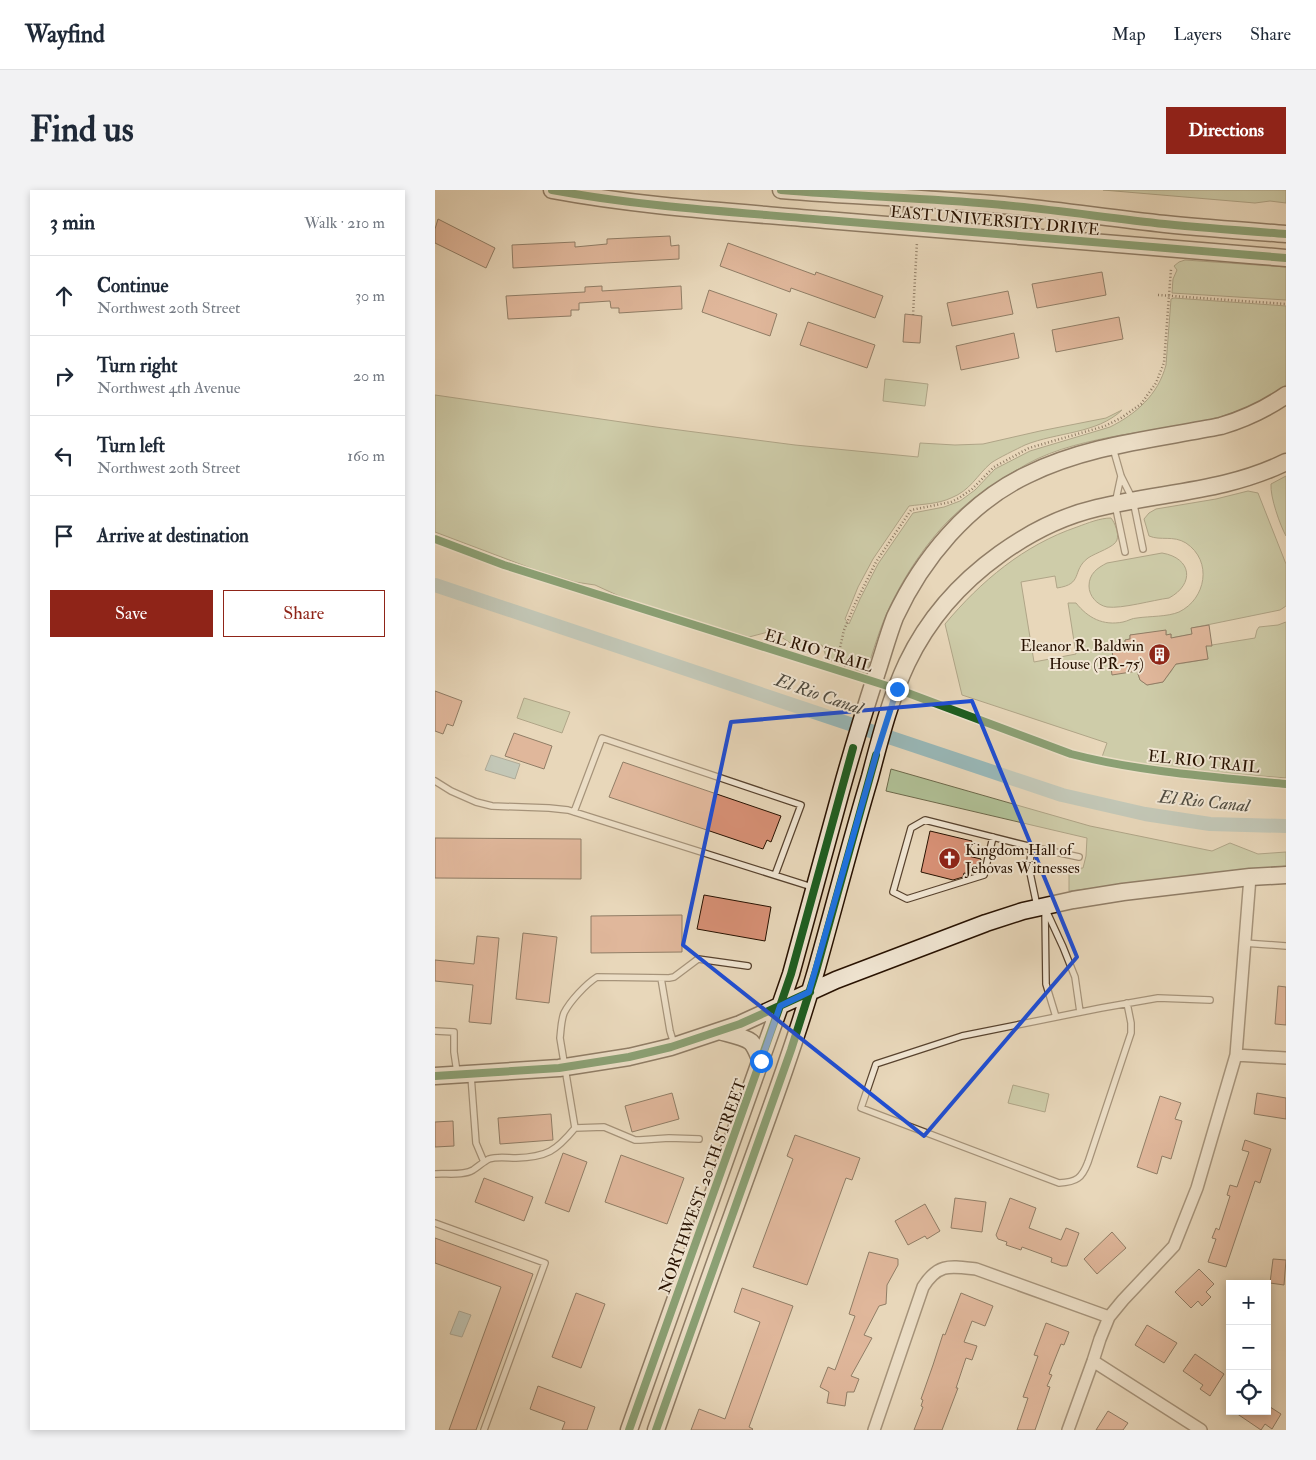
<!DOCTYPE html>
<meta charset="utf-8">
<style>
:root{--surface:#fff;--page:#f2f2f3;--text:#1f2937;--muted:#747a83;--line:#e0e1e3;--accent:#8f2418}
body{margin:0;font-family:"IM FELL Double Pica",serif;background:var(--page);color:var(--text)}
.controls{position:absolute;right:15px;bottom:15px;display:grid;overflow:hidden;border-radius:0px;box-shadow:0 2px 8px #0003}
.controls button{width:45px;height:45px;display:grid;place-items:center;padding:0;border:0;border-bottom:1px solid var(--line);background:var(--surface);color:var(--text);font:25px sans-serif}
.stop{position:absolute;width:15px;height:15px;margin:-11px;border:4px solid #1a73e8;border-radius:50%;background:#fff}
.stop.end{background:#1a73e8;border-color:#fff;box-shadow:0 1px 5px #0008}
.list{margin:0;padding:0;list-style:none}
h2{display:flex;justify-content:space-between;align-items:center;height:65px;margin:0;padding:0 20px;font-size:21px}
h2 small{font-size:16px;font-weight:400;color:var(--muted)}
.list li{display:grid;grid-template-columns:32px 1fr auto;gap:15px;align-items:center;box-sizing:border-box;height:80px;padding:0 20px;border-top:1px solid var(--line)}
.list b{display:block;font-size:19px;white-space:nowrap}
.list p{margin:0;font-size:16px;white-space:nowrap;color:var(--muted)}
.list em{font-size:16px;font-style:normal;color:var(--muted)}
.actions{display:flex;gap:10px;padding:15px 20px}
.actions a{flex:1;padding:11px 0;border:1px solid var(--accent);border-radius:0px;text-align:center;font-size:18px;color:var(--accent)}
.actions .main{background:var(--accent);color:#fff}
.icon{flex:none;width:28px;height:28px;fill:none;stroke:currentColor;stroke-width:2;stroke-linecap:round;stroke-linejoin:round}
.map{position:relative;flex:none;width:851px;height:1240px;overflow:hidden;border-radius:0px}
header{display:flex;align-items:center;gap:30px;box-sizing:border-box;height:70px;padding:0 25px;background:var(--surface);border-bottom:1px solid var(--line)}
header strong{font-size:24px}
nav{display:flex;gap:28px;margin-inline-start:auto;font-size:18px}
.intro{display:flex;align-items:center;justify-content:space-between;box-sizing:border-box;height:120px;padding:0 30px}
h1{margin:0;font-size:35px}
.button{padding:12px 22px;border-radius:0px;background:var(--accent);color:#fff;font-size:18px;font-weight:700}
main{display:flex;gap:30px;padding:0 30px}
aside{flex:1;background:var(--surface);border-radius:0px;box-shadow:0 2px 8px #0003}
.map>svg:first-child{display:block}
</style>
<header>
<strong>Wayfind</strong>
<nav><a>Map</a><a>Layers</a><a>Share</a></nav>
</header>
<div class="intro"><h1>Find us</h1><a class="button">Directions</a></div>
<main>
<aside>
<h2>3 min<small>Walk · 210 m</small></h2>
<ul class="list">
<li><svg class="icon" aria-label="ahead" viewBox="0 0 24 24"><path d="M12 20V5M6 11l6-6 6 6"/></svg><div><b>Continue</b><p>Northwest 20th Street</p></div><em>30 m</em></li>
<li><svg class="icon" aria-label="right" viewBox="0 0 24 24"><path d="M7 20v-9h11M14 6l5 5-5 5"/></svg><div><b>Turn right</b><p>Northwest 4th Avenue</p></div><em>20 m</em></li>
<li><svg class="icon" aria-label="left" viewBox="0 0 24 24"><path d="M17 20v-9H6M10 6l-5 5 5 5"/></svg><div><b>Turn left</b><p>Northwest 20th Street</p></div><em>160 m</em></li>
<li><svg class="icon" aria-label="arrive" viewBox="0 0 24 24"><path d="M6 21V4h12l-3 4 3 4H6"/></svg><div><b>Arrive at destination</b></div></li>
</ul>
<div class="actions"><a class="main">Save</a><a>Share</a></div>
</aside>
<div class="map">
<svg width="851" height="1240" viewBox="0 0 851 1240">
<rect width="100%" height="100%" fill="#e8d7ba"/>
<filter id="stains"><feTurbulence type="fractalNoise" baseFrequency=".004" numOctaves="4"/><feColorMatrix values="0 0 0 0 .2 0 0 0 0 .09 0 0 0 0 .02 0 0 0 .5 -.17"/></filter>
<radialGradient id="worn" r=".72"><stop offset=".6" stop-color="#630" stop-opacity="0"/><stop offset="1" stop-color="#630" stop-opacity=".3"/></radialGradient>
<path fill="#b0bf95" stroke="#6c684a" d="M668 0H851V13L835 11 820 13Z
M750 70 851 77V110L737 103 738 89 742 80 739 76 744 72Z
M739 108 851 116V195C803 231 744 236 686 245 655 251 621 258 592 274 566 289 537 307 515 329 491 353 470 385 455 416 445 437 438 461 431 484L420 480 422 475 416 478 392 469 387 455 363 458 337 441 314 447 237 424 184 406 160 395 140 392 98 379 0 342V205L221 237 360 255 483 267 485 253 520 255 548 254 605 241 671 228 687 220C662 244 622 242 590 255 582 259 563 268 556 273 541 286 536 300 516 308 503 314 488 314 474 316L438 369 423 397 410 429 414 434 425 409 443 374 478 323 509 317 525 311 540 300 560 279 595 261 675 237C701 224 723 205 731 175L736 109Z
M450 189 493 194 490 216 448 211Z
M851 286V346C845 335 835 307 836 294Z
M813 301 823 303 851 374V416L845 420 757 438V444L736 448V444L731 445V441L695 445V449L690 450V457L677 459 678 469 675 470 678 484 702 481 705 490 712 495 728 492 737 480V475L773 469 771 456 820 448 822 440 824 437 843 435 851 432V588L729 578 667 567 672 553 527 505 510 434C546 391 589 355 642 337 653 333 665 328 676 328 680 333 684 343 682 350 680 357 660 363 653 368 636 381 649 394 622 398L620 386 586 392 599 472 641 464 633 413H641C653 428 668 436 688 432 693 431 697 428 702 428 715 426 732 427 744 422 771 409 778 371 751 353 738 345 726 351 714 346L709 329 714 323 721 319 781 309Z
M727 363C757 368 760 394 734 408 718 410 687 419 672 417 662 415 654 406 654 396 654 384 662 378 672 373Z
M89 508 135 522 127 543 82 528Z
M456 579 655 636 777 661 795 653 823 664 851 662V676L634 701V679L648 678 651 666 652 648 451 601Z
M578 895 614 904 610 922 573 913Z"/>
<path fill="#99b8b8" stroke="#6b756e" d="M56 565 85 574 80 589 50 580Z
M24 1121 36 1125 27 1147 15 1144Z"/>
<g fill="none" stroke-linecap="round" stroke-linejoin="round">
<path stroke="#99b8b8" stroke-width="14" d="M0 395 627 605 710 624 775 634 851 636"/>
</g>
<path fill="#d79075" stroke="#271100" d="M3 29 60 58 51 78 0 53V39Z
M235 46 236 56 244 55V69L78 78 77 55 140 52V57L172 54V49Z
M293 53 380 85 381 82 448 106 440 128 356 98 355 102 285 76Z
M667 82 671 105 602 118 597 94Z
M167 96V101L246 96 247 119 184 123V118H176L175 111 144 113V120H136V126L73 129 71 106 150 102V97Z
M274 100 342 124 335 146 267 122Z
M573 101 578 124 517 136 512 113Z
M470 124 487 126 485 153 468 152Z
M684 127 688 149 621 162 617 140Z
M373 132 440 155 432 178 365 155Z
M579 143 584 168 526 180 521 156Z
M774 435 777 456H771L773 469 741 474 728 492 712 495 705 490 702 481 677 485 675 470 678 469 677 459 690 457V450L695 449V445L731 440V445L736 444V448L757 444 756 438Z
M0 501 27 511 18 536 12 534 8 544 0 541Z
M79 543 117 556 109 579 70 566Z
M188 572 346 626 336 652 332 650 328 659 174 607Z
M495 641 537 651 533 666 546 669 543 682 535 684 529 683 528 687 518 690 486 682Z
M0 648 146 649V689L0 688Z
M269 705 336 717 330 751 262 739Z
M247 725V762L156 763V726Z
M88 743 122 747 114 813 81 809Z
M42 746 64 748 56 834 34 832 38 795 0 791V770L39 774Z
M843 796 851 797V835L840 834Z
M237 903 244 929 197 942 190 916Z
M822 903 851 908V929L819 924Z
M725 906 746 913 740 929 747 931 736 969 727 966 722 984 702 977Z
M116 924 118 950 65 954 63 928Z
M18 931 19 956 0 957V932Z
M360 945 425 968 417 990 411 988 372 1095 318 1077 358 969 352 966Z
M810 950 836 959 825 993 820 991 791 1077 773 1072 781 1049 777 1048 781 1038 784 1040 795 1006 792 1005 795 995 802 997 814 962 807 960Z
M128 963 152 972 134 1022 110 1013Z
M186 965 249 988 232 1034 170 1012Z
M49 988 98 1007 89 1031 40 1012Z
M520 1008 551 1012 547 1042 516 1038Z
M575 1008 601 1018 594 1038 626 1050 631 1038 644 1043 632 1076H627L616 1072 617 1068 587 1057 586 1060 571 1055 572 1052 563 1049 561 1045Z
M490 1014 505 1041 492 1049 490 1046 473 1055 460 1031Z
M677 1042 691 1058 662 1084 649 1069Z
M0 1048 98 1084 41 1240H14L66 1097 0 1073Z
M434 1062 463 1069V1075L452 1095 451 1114 444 1116 429 1145 437 1148 416 1186 424 1189 419 1202H412L410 1216 392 1213 394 1202 385 1197 393 1177 400 1180 420 1126 414 1124Z
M838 1069 851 1070 849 1095 835 1093Z
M764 1079 779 1094 771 1102 776 1107 767 1116 763 1111 756 1118 740 1102Z
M307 1098 358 1116 314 1237 318 1239 317 1240H256L264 1219 290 1229 325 1132 299 1122Z
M141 1103 170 1114 146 1178 117 1167Z
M526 1103 558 1116 550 1136 537 1131 529 1152 542 1156 537 1170 531 1168 521 1198H523L507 1240H479L488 1217 486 1216 488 1210 486 1209 498 1175 508 1144 510 1145Z
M611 1133 634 1142 629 1155 626 1154 614 1184 617 1185 612 1196 615 1197 600 1240H582L593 1208 588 1207 603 1166 599 1165Z
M712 1135 742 1153 729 1173 700 1155Z
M760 1164 789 1184 775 1206 765 1199 768 1195 748 1181Z
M103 1196 160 1217 152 1240H127L130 1232 95 1219Z
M832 1215 846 1224 837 1239 830 1234 826 1240 798 1221H832Z
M673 1221 693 1233 688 1240H661Z"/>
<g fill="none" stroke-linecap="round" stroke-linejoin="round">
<defs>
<path id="lane" d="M678 258 686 286 698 310 708 359
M686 286 680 314 690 362
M0 591 16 601 41 612 57 616 114 618 133 620 377 697
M139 622 167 548 366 615 340 685
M558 647 549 685 472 709 458 702 476 638 490 630 597 657
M602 716 594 678 597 657 644 667
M610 718 628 757 640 787 645 822
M610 719 611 794 621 827
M809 753 851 756
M226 788 235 841 239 854
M692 813 696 833V843L653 972C647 988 642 992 624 993L426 918 441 874 527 846 666 818 723 808 775 810
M0 841 19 842V862L22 882
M36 886 41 953 49 972
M264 949 234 948 205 950H200L169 937 140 938 125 848C126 840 126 831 129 823 135 811 151 794 162 787L234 788 239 787 263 769 313 776
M0 984C11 983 28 986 38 980 44 976 48 972 54 969 63 966 73 968 81 968 112 967 121 961 140 938
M0 1033 110 1073 49 1240"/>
<path id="street" d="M461 36 463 2
M801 865 851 868
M658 1171 766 1240
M439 1240 488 1097C503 1073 515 1076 541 1079L674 1127
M633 1240 658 1171 665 1149 674 1127 688 1110 739 1056 762 998 801 865 815 687"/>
<path id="secondary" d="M117 0C208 17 300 22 391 30 545 43 698 55 851 68
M346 0C416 6 487 8 557 14 615 19 673 28 730 34 770 38 811 41 851 44
M284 841C294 844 308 846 316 852 321 857 323 865 326 871
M0 886 124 878 194 867 236 857 305 834 401 790 551 733 588 721 638 710 688 702 815 687 851 685
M194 1240 345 816 356 784C373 723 389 662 406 601 417 561 429 522 442 482 448 464 453 445 460 427 487 369 533 313 592 285 652 255 721 249 786 236 809 229 831 219 851 205
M221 1240C246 1169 271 1097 297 1026 326 945 357 864 381 781 399 717 416 651 435 587 445 549 455 509 472 473 493 429 526 392 565 364 594 343 628 326 662 318 726 302 790 302 851 272"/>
</defs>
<use href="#lane" stroke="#57422e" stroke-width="8"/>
<use href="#street" stroke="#57422e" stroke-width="14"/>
<use href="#secondary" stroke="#271100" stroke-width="19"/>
<path stroke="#271100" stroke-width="2.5" stroke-dasharray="1 2.5" stroke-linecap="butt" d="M723 105 851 114
M478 125 482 52
M413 483 404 462 409 440 420 414 441 372 476 320 516 312 524 308 537 299 559 277 594 258 670 236 686 228 706 214 721 193 729 173 736 79"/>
<use href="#lane" stroke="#f0e5d2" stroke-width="5.5"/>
<use href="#street" stroke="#f0e5d2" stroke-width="11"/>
<use href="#secondary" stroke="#f0e5d2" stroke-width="16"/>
<defs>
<path id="cycleway" d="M117 0C208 17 300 22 391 30 545 43 698 55 851 68
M346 0C416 6 487 8 557 14 615 19 673 28 730 34 770 38 811 41 851 44
M0 349 69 375 462 499 636 564C706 582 779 587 851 594
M0 886 124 878 194 867 236 857 305 834 375 802
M194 1240 345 816 356 784 418 558
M221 1240 356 860 381 781 441 565"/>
</defs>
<use href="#cycleway" stroke="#f0e5d2" stroke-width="11"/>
<use href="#cycleway" stroke="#1b5e20" stroke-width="8"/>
</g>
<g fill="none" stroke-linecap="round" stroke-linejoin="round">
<path stroke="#1a73e8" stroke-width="6" d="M326 871 345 816 374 802 441 565 462 499"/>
</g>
<path d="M0 0H851V1240H0ZM537 511 642 767 489 946 248 755 296 532Z" fill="#e8d7ba" fill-opacity=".55" fill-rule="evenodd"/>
<path fill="none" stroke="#1d4ed8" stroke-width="4" stroke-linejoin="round" d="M537 511 642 767 489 946 248 755 296 532Z"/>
<defs>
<symbol id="building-disc" viewBox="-11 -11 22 22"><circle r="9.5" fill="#8f2418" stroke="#f0e5d2"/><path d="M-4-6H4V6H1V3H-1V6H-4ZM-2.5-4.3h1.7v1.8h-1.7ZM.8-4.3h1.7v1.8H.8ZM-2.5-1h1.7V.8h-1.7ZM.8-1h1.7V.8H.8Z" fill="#fff"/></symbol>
<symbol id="church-disc" viewBox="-11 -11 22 22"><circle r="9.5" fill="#8f2418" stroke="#f0e5d2"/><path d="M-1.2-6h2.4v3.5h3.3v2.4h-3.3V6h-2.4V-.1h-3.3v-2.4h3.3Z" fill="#fff"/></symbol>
</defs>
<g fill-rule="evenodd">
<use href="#building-disc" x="712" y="452" width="25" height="25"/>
<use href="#church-disc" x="502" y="656" width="25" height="25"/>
</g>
<g text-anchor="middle" stroke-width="4" stroke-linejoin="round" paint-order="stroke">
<g font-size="16" fill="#271100" stroke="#f0e5d2">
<text transform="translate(560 30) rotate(5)" y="6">EAST UNIVERSITY DRIVE</text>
<text transform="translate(384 460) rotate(17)" y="6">EL RIO TRAIL</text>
<text transform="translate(769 571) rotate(6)" y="6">EL RIO TRAIL</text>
<text transform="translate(267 996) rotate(-70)" y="6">NORTHWEST 20TH STREET</text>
</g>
<g font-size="16" fill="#271100" stroke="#f0e5d2" text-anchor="end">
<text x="709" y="461">Eleanor R. Baldwin<tspan x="709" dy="18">House (PR-75)</tspan></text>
<text x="530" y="665" text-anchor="start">Kingdom Hall of<tspan x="530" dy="18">Jehovas Witnesses</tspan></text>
</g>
<g font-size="18" font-style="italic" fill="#4f4b40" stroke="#f0e5d2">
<text transform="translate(384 504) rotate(19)" y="6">El Rio Canal</text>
<text transform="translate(769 611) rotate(6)" y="6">El Rio Canal</text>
</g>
</g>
<rect width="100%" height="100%" filter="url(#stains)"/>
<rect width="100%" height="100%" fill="url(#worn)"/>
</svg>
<div class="controls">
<button>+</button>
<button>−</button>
<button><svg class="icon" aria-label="locate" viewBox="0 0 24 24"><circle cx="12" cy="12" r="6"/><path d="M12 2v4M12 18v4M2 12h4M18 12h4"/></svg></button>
</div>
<div class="stop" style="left:326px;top:871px"></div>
<div class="stop end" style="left:462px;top:499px"></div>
</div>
</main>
